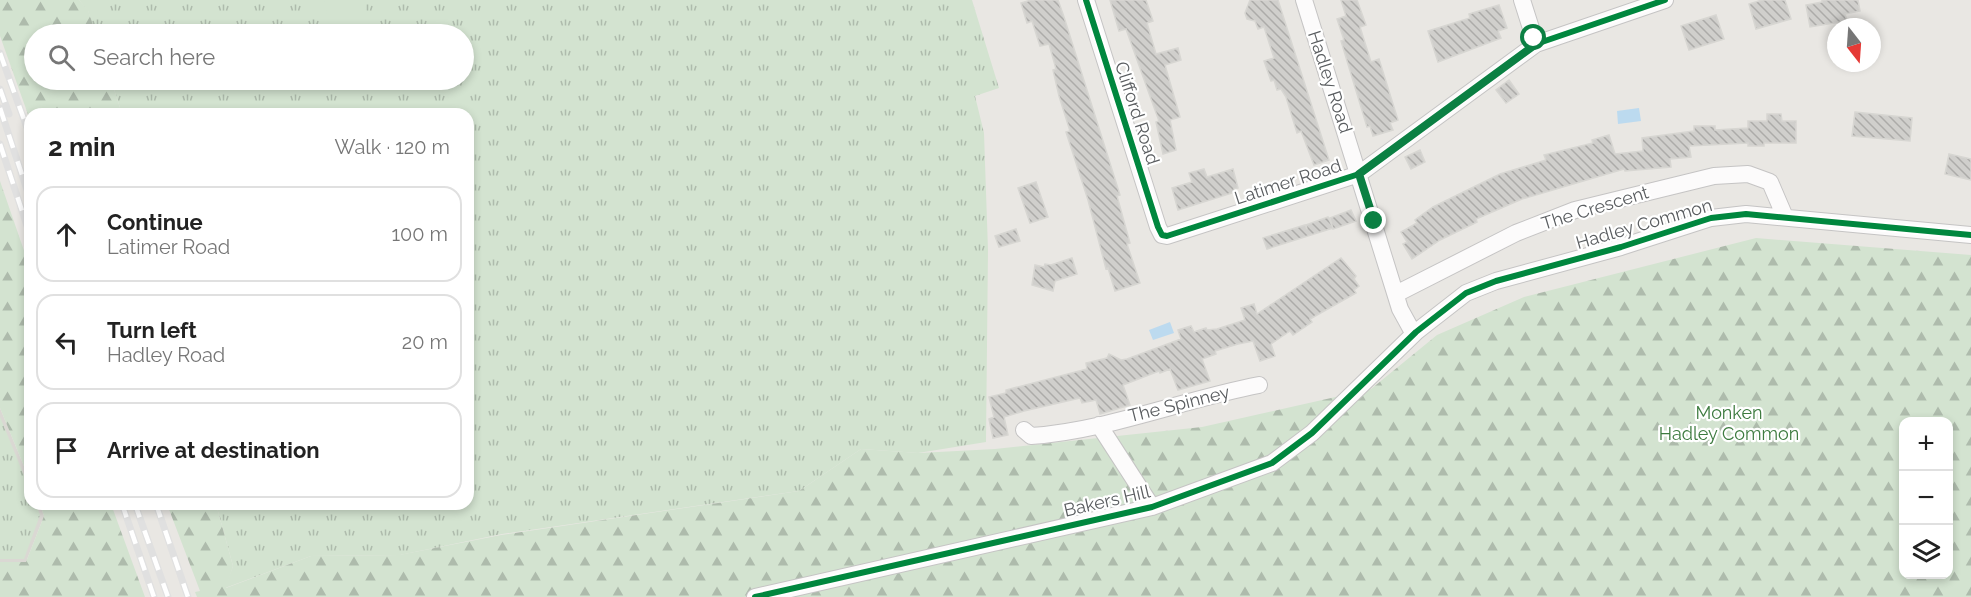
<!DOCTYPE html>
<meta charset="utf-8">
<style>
:root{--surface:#fff;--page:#f2f2f2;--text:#222;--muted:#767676;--line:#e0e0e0}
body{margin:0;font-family:Raleway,sans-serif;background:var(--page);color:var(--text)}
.controls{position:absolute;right:18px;bottom:18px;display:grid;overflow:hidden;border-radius:12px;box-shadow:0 3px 9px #0003}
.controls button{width:54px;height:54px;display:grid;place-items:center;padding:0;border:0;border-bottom:2px solid var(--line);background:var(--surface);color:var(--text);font:30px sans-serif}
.compass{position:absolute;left:1827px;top:18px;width:54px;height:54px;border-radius:50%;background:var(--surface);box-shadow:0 3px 9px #0003;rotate:163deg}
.stop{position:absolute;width:18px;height:18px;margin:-14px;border:4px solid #0b8043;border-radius:50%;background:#fff}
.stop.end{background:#0b8043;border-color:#fff;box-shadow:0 2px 6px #0008}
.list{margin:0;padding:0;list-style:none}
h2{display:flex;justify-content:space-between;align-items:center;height:78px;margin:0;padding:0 24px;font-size:26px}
h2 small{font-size:20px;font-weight:400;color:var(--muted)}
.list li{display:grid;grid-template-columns:39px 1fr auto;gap:18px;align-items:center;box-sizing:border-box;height:96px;margin:0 12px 12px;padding:0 12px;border:2px solid var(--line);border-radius:18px}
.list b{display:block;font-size:22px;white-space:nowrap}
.list p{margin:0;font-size:20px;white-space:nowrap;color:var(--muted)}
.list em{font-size:20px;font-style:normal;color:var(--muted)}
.icon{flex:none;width:33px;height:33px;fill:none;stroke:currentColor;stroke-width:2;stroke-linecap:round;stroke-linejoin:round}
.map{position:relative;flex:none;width:1971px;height:597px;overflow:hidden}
.search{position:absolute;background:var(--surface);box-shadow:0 3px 9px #0003;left:24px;top:24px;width:450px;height:66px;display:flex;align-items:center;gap:15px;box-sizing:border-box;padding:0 21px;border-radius:33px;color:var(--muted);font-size:22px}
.panel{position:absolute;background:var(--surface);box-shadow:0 3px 9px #0003;left:24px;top:108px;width:450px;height:402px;border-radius:18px}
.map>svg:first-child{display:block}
</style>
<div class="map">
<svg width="1971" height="597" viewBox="0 0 1971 597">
<defs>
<pattern id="grass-tufts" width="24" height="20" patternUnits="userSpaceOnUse" patternTransform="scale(1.5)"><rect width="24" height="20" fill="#d3e3d0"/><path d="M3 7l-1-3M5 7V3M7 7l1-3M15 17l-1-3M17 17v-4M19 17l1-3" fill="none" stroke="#aebbac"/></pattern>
<pattern id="forest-firs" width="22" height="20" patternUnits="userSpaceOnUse" patternTransform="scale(1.5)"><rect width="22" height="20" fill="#d3e3d0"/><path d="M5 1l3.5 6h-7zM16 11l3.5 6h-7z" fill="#aebbac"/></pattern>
<pattern id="building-back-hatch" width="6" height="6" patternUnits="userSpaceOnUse" patternTransform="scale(1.5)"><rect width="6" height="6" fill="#d0cfcc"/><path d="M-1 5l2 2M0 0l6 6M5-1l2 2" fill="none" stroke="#acaba9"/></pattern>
</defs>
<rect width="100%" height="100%" fill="#e9e7e3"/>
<path fill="#dad8d3" d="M0 408 30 481V504H40L44 516 26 562H0Z"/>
<path fill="url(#grass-tufts)" d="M79 0H972L999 88 975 96 984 133 988 250 986 442 918 453 861 449 799 491 502 534 400 555 311 556 225 588 233 566 216 504H468V114H122L111 80H464V34H96L88 11Z
M0 417 30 490V504H36L40 515 24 559H0Z"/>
<path fill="url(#forest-firs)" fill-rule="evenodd" d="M0 0H79L88 10 96 34H34V80H111L122 114H30V120L0 36Z
M0 181 30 268V481L0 408Z
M1756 238 1971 255V597H197L195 592 200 591 167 504H216L233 566 226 588 311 556 399 555 501 535 799 491 861 449 919 453 995 449 1202 427 1371 389 1437 335 1524 297ZM1904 422H1948V574H1904Z
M40 504H111L145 597H0V562H26L44 516Z"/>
<path fill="#d3e3d0" d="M324 0H364L371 34H331Z"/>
<path fill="#bcdaef" d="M1639 108 1641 121 1618 124 1617 111Z
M1170 322 1174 333 1153 340 1149 330Z"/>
<path fill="url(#building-back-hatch)" stroke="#d7d6d2" stroke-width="1.5" d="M1031 0H1058L1064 17 1120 195 1117 196 1130 243 1127 244 1140 283 1115 291 1108 268 1106 269 1088 200 1066 132 1070 131 1059 96 1053 70 1056 69 1049 44 1040 46 1032 21 1027 23 1021 3Z
M1110 0H1146L1153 21 1147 23 1156 54 1178 48 1181 60 1165 65 1180 117 1170 120 1176 150 1163 154 1156 122 1159 121 1151 99 1126 29 1119 31Z
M1250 0H1278L1329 160 1314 165 1301 131 1297 133 1286 97 1281 89 1277 90 1274 80 1271 81 1264 61 1274 58 1264 27 1258 29 1255 21 1247 19 1245 13Z
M1341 0H1357L1366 25 1360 27 1371 62 1379 59 1398 120 1390 123 1393 130 1373 136 1370 126 1367 127 1341 41 1344 40 1337 19 1346 16Z
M1762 0H1785L1791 19 1756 29 1749 4Z
M1822 0H1858L1860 11 1845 14 1847 21 1810 27 1806 5 1822 2Z
M1499 5 1507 28 1498 31 1501 38 1438 62 1428 31 1470 18 1469 14Z
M1716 15 1724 39 1689 50 1681 26Z
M1509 80 1519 94 1506 103 1496 90Z
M1855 112 1912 118 1910 141 1852 136Z
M1767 114H1781L1782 121H1796V143H1764V146H1748V143L1689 146 1691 157 1670 159 1671 167 1625 171 1624 169 1522 199 1476 219 1477 222 1440 240 1412 259 1403 244 1407 242 1401 232 1417 223 1415 220 1433 207 1500 174 1546 160 1544 155 1593 143 1592 140 1609 135 1615 154 1643 151 1642 138 1694 131V126H1715V130L1748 128V121H1767Z
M1420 150 1425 162 1411 169 1405 157Z
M1949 154 1971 159V180L1945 174Z
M1204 169 1207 177 1233 169 1238 188 1234 189 1235 192 1178 210 1172 188 1192 182 1189 173Z
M1036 182 1048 217 1030 223 1018 188Z
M1351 210 1356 221 1333 229 1330 218Z
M1328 217 1333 228 1267 249 1263 238 1305 225 1307 229 1306 225Z
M1016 229 1020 241 999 247 995 236Z
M1072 258 1077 274 1055 281 1053 291 1032 285 1035 265 1044 267 1045 264 1051 265Z
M1341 258 1356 276 1354 279 1359 286 1354 290 1356 293 1310 319 1312 322 1293 335 1290 331 1271 344 1275 356 1260 361 1253 341 1238 344 1215 351 1216 354 1202 359 1210 381 1178 390 1170 369 1160 373 1159 371 1123 385 1130 405 1100 414 1096 400 1082 403 1080 398 1024 411 1004 417 1008 435 993 438 989 419 994 417 989 397 1006 393V390L1087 369 1086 363 1107 358 1109 354 1121 360 1127 359 1181 339 1178 330 1191 326 1194 332 1206 328 1207 330 1217 329 1245 320 1241 308 1254 304 1257 314Z"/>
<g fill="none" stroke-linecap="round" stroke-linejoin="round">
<defs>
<path id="minor" d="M1086 0 1158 227 1162 235 1167 236 1359 174 1536 44 1665 0
M1304 0 1400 309 1411 329 1416 332
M1522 0 1536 44
M1396 294 1516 233 1575 210 1714 176 1748 174 1770 182 1785 217
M1099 425 1152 507
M1024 430 1031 436C1106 431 1185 399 1259 385
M755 597 1152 507 1272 463 1312 433 1416 332 1466 293 1496 281 1621 247 1711 218 1746 214 1971 235"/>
</defs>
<use href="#minor" stroke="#c5c4c4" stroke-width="18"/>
<use href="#minor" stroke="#fcfbfb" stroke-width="16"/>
<defs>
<path id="rail" d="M0 53 30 136
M0 89 9 114
M0 108 30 199
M0 144 30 235
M122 504 154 597
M135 504 168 597
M156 504 188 597"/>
</defs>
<use href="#rail" stroke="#e0e0e0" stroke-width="7"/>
<use href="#rail" stroke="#fff" stroke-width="4.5" stroke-dasharray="14" stroke-linecap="butt"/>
<defs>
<path id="cycleway" d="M1086 0 1158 227 1162 235 1167 236 1359 174 1536 44 1665 0
M755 597 1152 507 1272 463 1312 433 1416 332 1466 293 1496 281 1621 247 1711 218 1746 214 1971 235"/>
</defs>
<use href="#cycleway" stroke="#fff" stroke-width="10"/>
<use href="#cycleway" stroke="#00873e" stroke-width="6"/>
</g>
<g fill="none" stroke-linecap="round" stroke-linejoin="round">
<path stroke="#0b8043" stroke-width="8" d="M1374 221 1359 174 1536 44 1534 38"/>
</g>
<g text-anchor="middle" stroke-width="4.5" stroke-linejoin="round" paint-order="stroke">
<g font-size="18" fill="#5a5d60" stroke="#fff">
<text transform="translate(1330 82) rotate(72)" y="6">Hadley Road</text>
<text transform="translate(1137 113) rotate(72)" y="6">Clifford Road</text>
<text transform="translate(1288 182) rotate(-18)" y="6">Latimer Road</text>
<text transform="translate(1595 208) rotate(-17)" y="6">The Crescent</text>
<text transform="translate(1644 224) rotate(-16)" y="6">Hadley Common</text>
<text transform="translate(1179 404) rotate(-14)" y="6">The Spinney</text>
<text transform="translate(1107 501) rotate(-13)" y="6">Bakers Hill</text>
</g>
<g font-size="18" fill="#3d7b3f" stroke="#fff">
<text x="1729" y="419">Monken<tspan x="1729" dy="21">Hadley Common</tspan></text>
</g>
</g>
</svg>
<div class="controls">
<button>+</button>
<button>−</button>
<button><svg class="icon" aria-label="layers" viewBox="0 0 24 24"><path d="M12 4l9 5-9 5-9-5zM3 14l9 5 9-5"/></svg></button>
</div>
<svg class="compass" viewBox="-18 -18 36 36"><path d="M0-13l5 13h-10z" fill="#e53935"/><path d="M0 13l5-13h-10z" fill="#767676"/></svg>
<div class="stop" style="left:1534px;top:38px"></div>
<div class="stop end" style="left:1374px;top:221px"></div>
<div class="search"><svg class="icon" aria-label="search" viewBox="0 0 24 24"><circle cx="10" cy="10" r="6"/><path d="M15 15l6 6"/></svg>Search here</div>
<section class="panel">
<h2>2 min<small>Walk · 120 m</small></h2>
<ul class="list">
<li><svg class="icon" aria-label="ahead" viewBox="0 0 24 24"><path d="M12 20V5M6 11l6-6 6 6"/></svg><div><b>Continue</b><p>Latimer Road</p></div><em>100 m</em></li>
<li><svg class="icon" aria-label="left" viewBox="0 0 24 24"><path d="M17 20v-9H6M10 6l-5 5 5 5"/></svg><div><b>Turn left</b><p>Hadley Road</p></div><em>20 m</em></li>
<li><svg class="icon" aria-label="arrive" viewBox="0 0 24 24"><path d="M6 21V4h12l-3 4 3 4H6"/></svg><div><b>Arrive at destination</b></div></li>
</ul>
</section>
</div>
